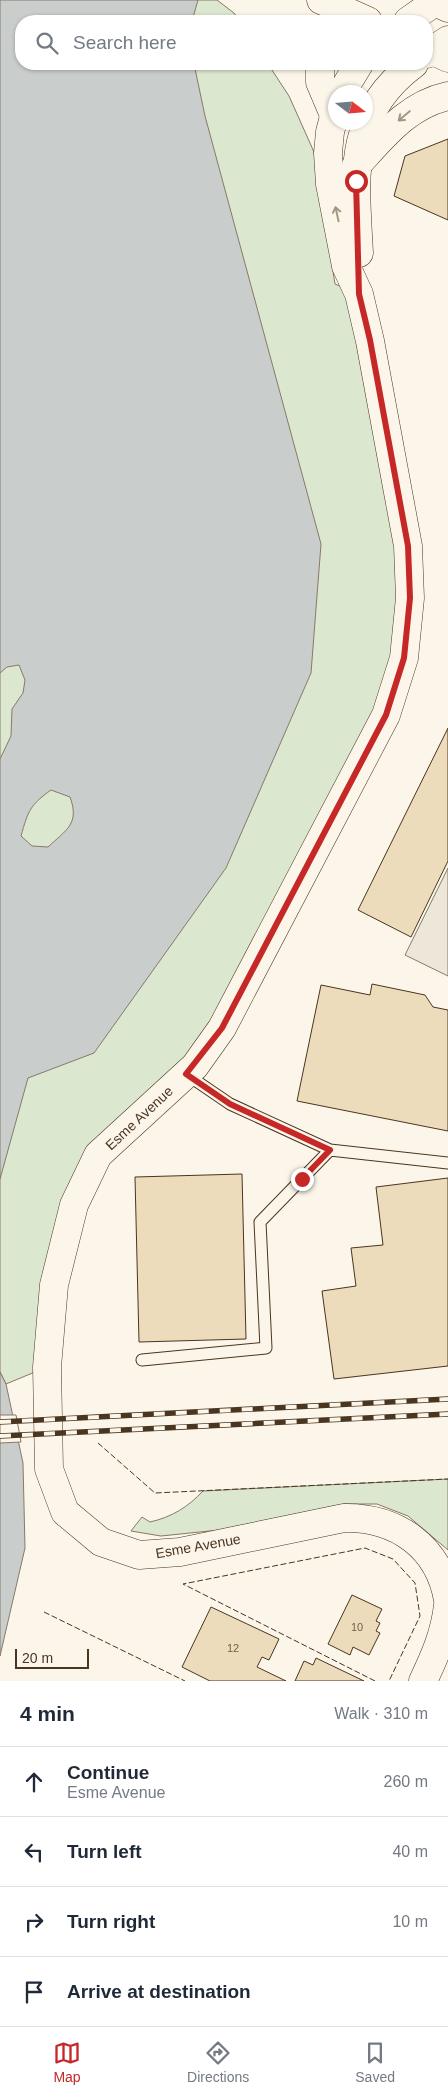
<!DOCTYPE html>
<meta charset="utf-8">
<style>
:root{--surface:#fff;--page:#f2f2f3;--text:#1f2937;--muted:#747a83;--line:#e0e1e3;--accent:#c62828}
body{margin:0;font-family:Arial,sans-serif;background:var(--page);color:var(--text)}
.compass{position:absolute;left:328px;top:85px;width:45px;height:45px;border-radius:50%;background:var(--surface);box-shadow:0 1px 4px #0004;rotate:106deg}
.scale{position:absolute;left:15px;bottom:12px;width:74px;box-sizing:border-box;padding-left:5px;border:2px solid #4a3520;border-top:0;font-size:14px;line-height:18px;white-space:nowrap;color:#4a3520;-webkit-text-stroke:4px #fbf6e9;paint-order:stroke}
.stop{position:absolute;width:15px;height:15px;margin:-11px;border:4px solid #c62828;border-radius:50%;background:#fff}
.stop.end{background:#c62828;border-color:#fff;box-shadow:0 1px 5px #0008}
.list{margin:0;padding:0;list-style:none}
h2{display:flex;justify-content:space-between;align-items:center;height:65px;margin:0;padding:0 20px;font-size:21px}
h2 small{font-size:16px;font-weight:400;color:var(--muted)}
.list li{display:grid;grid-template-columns:32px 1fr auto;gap:15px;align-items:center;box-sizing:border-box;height:70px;padding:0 20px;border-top:1px solid var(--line)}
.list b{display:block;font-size:19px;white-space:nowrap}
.list p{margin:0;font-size:16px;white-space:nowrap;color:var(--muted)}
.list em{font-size:16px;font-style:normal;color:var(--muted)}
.icon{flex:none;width:28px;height:28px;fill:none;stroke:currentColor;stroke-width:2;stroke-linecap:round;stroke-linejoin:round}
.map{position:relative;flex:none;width:448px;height:1681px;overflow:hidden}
.search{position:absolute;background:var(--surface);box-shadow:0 1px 4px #0004;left:15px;right:15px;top:15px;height:55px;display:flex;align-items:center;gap:12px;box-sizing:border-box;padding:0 18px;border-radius:20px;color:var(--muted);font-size:19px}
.sheet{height:345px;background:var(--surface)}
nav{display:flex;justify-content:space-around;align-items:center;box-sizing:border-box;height:70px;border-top:1px solid var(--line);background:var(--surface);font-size:14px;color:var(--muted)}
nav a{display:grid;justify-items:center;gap:2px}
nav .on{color:var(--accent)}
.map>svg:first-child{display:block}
</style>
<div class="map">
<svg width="448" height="1681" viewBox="0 0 448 1681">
<rect width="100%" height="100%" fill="#fbf6e9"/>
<path fill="#dce7d0" stroke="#887966" d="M0 0H217L234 13 240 21H21V64H268L289 96 314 152 335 284 359 294 408 546 404 658 222 1028 98 1156 47 1367 6 1384 0 1372Z
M448 1479V1550L408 1516 377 1504H344L219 1530 161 1536 131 1531 142 1517 150 1522C172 1517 188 1507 203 1491Z"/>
<path fill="#ede7d9" stroke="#887966" d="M448 868V976L405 955Z"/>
<path fill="#c9cecd" stroke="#887966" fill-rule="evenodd" d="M0 0H198L192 21H21V64H194L205 116 321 544 311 673 226 868 94 1053 28 1078 0 1179V759L11 736 12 709 23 693 25 680 19 665 7 667 0 673ZM51 790 70 797C80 824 66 830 48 847L32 846 21 836C28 811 30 805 51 790Z
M0 1372 6 1384 23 1463 25 1548 0 1656Z"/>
<path fill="#fbf6e9" stroke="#887966" d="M0 1415H16L21 1442 0 1443Z"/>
<path fill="#ecdcbc" stroke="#4a3520" d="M448 139V220L394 196 405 156Z
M448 728V861L411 937 358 910Z
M372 984 425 995 433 1007 448 1010V1131L297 1101 321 985 370 995Z
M242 1174 246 1339 139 1342 135 1177Z
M448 1178V1366L334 1379 322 1291 356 1286 351 1248 383 1245 376 1187Z
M352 1595 382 1609 376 1621 380 1623 376 1631 380 1633 369 1655 353 1647 350 1655 328 1644Z
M211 1607 279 1639 269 1660 262 1657 257 1667 286 1681H210L182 1667Z
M316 1658 364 1681H295L304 1661 313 1665Z"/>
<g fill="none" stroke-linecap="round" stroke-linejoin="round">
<defs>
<path id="service" d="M186 1074 230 1104 330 1150 448 1163
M142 1360 266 1348 260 1222 330 1150"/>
<path id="tertiary" d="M408 21 435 2
M427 54 448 40
M342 92 359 64
M336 109 330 132 328 153 330 184 346 266 359 294 370 341 408 546 410 598 404 658 386 715 222 1028 195 1066 98 1155 74 1205 54 1285 47 1367 49 1469 65 1512 101 1542 139 1555 180 1552 344 1518C397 1517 439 1547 448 1600
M359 253C355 177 346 114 414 64
M423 1681C435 1656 445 1633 448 1605"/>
<path id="primary" d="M321 0 368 21
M430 0 448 8
M427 48 448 58
M320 64V82L334 115
M356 166C383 137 407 105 448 96"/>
</defs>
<use href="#service" stroke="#4a3520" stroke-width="13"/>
<use href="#tertiary" stroke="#4a3520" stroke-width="29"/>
<use href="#primary" stroke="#4a3520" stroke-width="29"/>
<use href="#service" stroke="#fbf6e9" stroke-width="11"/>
<use href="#tertiary" stroke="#fbf6e9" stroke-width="28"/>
<use href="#primary" stroke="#fbf6e9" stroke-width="28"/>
<defs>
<path id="rail" d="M0 1422 448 1399
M0 1436 448 1414"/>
</defs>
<use href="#rail" stroke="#4a3520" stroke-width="5.5"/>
<use href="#rail" stroke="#fbf6e9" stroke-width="4" stroke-dasharray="11" stroke-linecap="butt"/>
<path stroke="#4a3520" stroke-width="1" stroke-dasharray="6 2.5" stroke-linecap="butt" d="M98 1443 155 1493 448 1479
M44 1612 185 1681
M375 1681 183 1584 365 1548 393 1559 415 1583 420 1616 389 1681"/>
</g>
<defs><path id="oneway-shaft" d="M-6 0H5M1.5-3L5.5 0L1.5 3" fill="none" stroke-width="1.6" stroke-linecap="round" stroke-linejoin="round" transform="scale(1.25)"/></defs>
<g stroke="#a29684">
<use href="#oneway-shaft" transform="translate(404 116) rotate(140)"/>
<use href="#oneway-shaft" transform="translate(337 214) rotate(-102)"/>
</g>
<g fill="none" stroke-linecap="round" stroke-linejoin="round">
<path stroke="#c62828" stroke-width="6" d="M302 1179 330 1150 230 1104 186 1074 222 1028 386 715 404 658 410 598 408 546 370 340 359 294 356 181"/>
</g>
<g text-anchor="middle" stroke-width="4" stroke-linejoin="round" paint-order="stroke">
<g font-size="11" fill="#725f47">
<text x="357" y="1631">10</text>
<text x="233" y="1652">12</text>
</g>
<g font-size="14" fill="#4a3520" stroke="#fbf6e9">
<text transform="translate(139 1118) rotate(-43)" y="5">Esme Avenue</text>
<text transform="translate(198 1546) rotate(-10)" y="5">Esme Avenue</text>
</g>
</g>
</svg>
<svg class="compass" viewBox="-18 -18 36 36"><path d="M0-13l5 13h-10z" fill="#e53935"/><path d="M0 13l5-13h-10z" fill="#747a83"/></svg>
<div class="scale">20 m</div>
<div class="stop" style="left:356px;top:181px"></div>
<div class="stop end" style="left:302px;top:1179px"></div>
<div class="search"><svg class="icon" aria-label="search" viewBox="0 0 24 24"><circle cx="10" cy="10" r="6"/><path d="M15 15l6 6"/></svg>Search here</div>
</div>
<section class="sheet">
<h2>4 min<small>Walk · 310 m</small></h2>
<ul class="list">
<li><svg class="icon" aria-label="ahead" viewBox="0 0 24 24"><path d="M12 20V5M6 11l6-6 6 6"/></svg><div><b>Continue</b><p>Esme Avenue</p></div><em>260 m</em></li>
<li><svg class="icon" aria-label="left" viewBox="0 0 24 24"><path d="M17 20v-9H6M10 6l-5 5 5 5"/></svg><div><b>Turn left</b></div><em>40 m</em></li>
<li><svg class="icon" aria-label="right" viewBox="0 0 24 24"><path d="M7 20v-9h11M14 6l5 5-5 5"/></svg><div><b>Turn right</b></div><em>10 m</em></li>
<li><svg class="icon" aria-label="arrive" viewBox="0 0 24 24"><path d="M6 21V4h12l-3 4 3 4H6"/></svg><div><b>Arrive at destination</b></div></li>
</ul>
</section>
<nav>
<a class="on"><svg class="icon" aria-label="map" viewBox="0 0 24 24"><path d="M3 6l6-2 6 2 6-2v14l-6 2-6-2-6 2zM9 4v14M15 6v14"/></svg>Map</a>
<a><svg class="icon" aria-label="directions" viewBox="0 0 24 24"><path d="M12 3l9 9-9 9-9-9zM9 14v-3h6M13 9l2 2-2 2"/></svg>Directions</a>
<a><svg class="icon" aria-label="saved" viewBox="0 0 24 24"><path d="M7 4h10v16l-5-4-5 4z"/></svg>Saved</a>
</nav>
